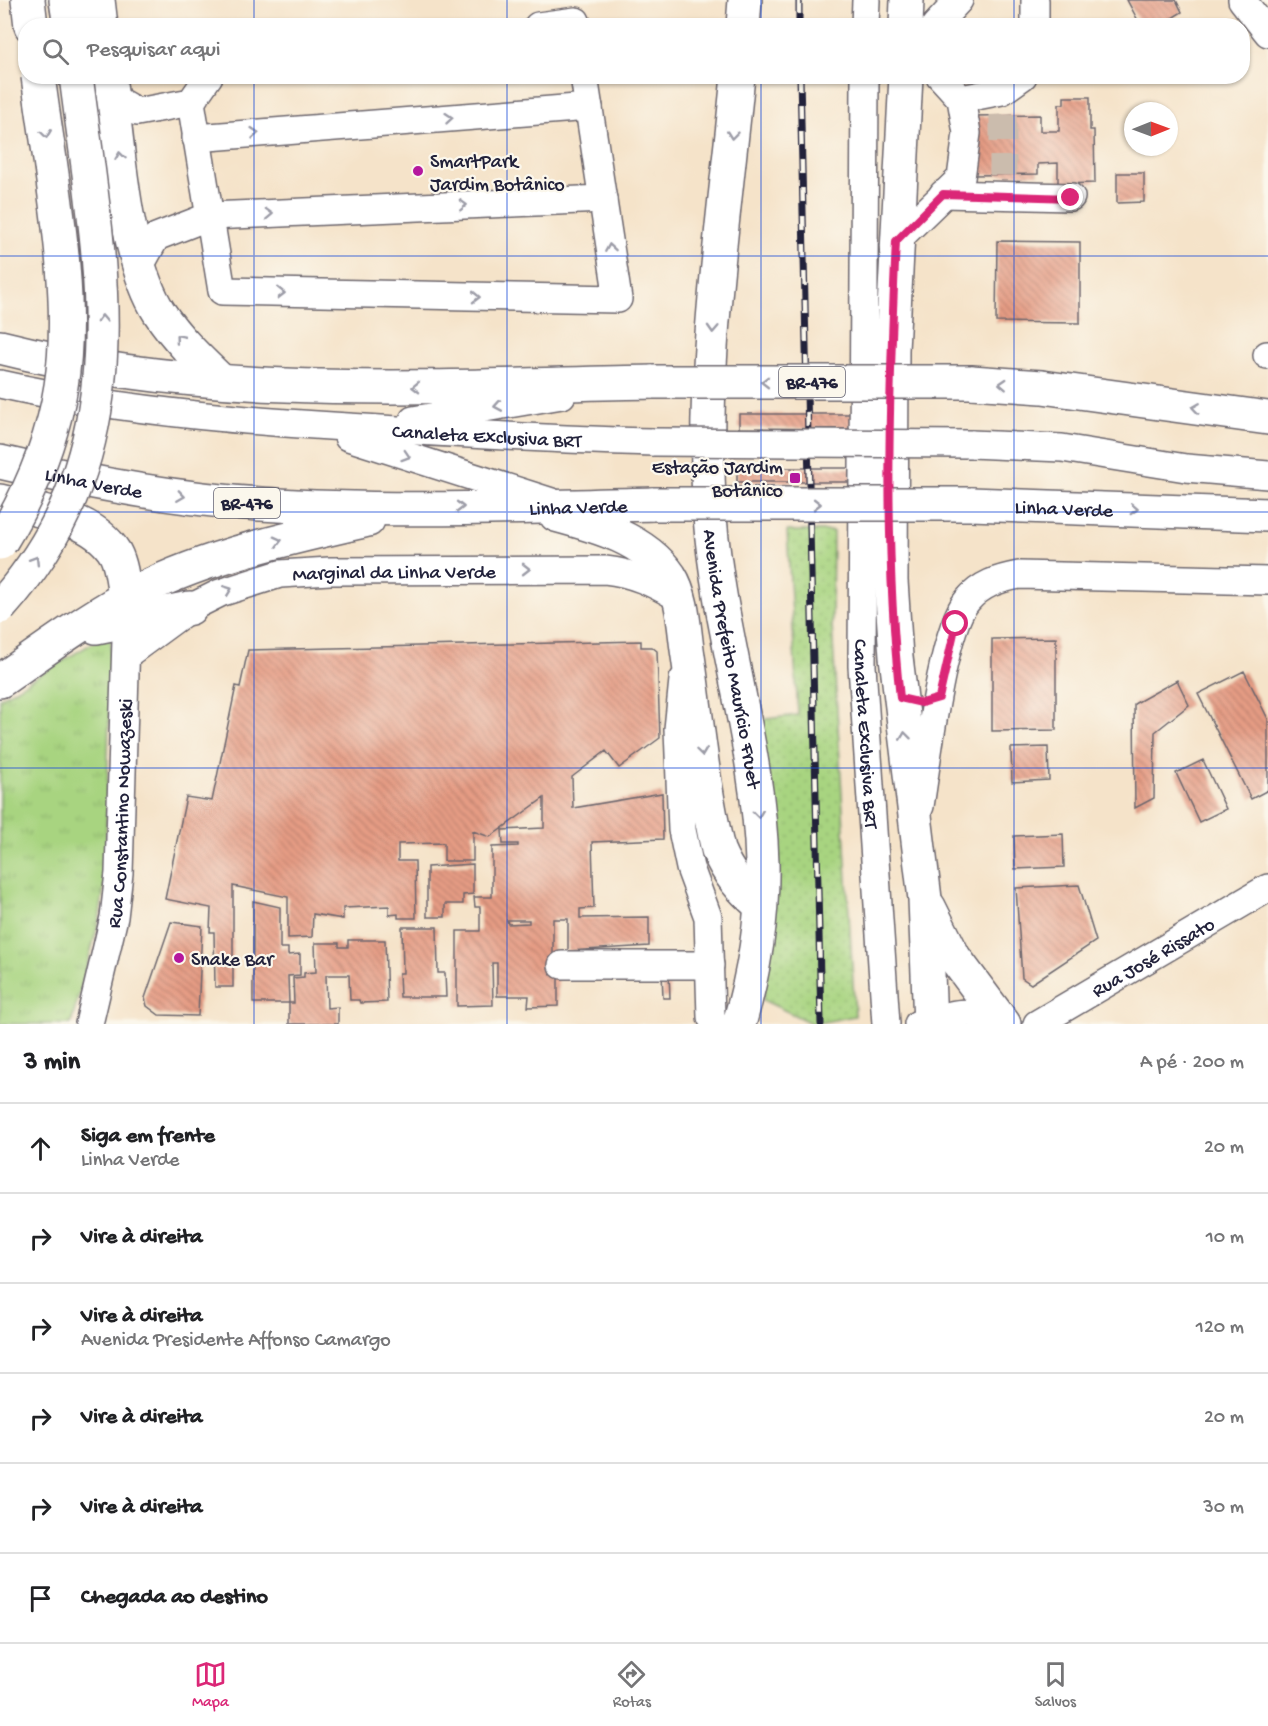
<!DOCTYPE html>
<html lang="pt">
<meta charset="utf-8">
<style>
:root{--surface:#fff;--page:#f6f6f6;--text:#202124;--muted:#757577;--line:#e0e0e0;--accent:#db2777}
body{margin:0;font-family:"Gochi Hand",sans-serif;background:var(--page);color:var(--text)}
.compass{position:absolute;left:1124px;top:102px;width:54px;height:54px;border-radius:50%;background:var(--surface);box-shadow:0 2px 4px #0004;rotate:89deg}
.stop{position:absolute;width:18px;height:18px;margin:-14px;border:4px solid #db2777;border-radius:50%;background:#fff}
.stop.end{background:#db2777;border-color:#fff;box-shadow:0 2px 6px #0008}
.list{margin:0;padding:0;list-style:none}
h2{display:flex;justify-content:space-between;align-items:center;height:78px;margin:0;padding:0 24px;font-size:26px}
h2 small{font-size:20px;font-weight:400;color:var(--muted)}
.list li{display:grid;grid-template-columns:39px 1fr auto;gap:18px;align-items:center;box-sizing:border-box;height:90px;padding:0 24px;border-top:2px solid var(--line)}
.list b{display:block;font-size:22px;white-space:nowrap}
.list p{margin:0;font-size:20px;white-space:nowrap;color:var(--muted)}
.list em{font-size:20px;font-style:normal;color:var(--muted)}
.icon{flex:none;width:33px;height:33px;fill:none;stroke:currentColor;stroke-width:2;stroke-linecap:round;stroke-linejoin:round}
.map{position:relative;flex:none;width:1268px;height:1024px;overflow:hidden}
.search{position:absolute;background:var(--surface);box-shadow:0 2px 4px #0004;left:18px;right:18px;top:18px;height:66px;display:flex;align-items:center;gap:15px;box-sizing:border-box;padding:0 21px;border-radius:24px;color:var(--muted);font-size:22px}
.sheet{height:618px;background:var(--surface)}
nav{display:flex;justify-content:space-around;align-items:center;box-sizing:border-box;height:84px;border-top:2px solid var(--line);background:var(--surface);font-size:16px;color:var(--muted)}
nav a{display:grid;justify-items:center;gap:3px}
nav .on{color:var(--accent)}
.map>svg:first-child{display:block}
</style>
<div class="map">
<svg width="1268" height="1024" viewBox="0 0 1268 1024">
<defs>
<pattern id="grass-dots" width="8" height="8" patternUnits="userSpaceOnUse" patternTransform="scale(1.5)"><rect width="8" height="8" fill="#a8d480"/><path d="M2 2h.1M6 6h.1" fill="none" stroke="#90b670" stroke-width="1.8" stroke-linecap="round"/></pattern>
<pattern id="park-tufts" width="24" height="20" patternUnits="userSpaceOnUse" patternTransform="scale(1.5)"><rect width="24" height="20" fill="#a8d480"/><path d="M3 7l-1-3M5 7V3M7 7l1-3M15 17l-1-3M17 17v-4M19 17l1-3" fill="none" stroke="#90b670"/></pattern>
<pattern id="building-back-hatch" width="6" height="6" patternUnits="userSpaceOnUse" patternTransform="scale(1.5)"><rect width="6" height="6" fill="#e69c84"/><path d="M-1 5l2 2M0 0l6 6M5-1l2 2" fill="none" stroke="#ba7f6d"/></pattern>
</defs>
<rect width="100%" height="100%" fill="#fbf7ec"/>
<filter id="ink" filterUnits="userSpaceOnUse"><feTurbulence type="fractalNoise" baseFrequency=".0167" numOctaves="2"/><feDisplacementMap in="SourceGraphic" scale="12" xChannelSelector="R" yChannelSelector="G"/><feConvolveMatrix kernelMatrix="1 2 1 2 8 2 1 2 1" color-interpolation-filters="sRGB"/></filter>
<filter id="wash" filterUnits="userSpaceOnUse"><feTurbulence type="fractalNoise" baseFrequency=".008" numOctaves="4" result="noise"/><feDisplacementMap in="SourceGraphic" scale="24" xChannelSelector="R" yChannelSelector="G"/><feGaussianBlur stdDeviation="1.35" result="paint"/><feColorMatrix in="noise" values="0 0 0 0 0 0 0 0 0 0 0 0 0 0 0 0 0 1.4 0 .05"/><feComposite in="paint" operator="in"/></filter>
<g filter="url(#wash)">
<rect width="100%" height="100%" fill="#f5e3c9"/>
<path fill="url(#grass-dots)" stroke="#657b5e" stroke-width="1.5" d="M787 531H833L832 624 855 1016 813 1024 763 1000 773 929 759 720 798 715Z"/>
<path fill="url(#park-tufts)" stroke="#657b5e" stroke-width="1.5" d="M111 632 105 881 99 921 71 1024H0V698Z"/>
<g id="blocks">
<path fill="url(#building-back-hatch)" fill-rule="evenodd" d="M1127 0H1176L1182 12 1159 26H1141Z
M1064 97H1090V130H1094L1095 183 1058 184V163L1038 164V174L973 175 972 116 1040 115V131H1059V104H1064Z
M1117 173H1144V202L1117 203Z
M997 241 1080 242V323L996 322Z
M739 414H856V429L739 428Z
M737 468H854V482H737Z
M1056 638V730L992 731V639Z
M641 641V647H652L657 651 660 738 619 768 606 751 572 777 573 808 662 793 663 839 592 842 594 908 580 909V918L649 917V946L568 951V919H553V957H558V1006L528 1007 529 996H497V963H492L493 1005 457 1006V931H480V907H475L474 897H492V847L518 846V844H503L502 830 544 828V798L490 837 473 831V861H444V843L398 844V861H415L416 918H398V914L389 915V906L343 908V919L313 914 312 937 288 938V897L233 886V987H215L214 932H210L211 908 165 899 186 797 212 801 236 686 240 687 248 650ZM507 920H529V923L508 924Z
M1244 671 1268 719V790L1251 799 1198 694Z
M1177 680 1189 705 1155 732 1154 798 1135 808 1134 704Z
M1048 747 1049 780 1012 782 1011 748Z
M1203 760 1226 809 1199 822 1176 773Z
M1063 834 1064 867 1015 869 1014 836Z
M473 864V894L463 895V904H445V917H427V867Z
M1079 885 1096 941 1031 984 1022 978 1016 888Z
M253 901 280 907V948H288V955L300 954V975L288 976 289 1003H253Z
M171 922 202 926 198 1016 159 1015 147 1006 145 998Z
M402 927H437L438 973H445L446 997H400L399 973H403Z
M348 940H385L387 1002 360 1003 359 1000H350L349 975H326L327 1008 338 1007V1024H289V1003H294L293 978 304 977V973L316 972 315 943H339V947H348Z
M662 973H669L670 998H663Z"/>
</g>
</g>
<g filter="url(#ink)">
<use href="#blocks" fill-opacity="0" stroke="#6c666d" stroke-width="1.5"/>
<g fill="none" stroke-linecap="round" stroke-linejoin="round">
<path stroke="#cbbcad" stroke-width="27" stroke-dasharray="27 14" stroke-linecap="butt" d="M1003 115V175"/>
<defs>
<g id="minor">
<path d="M1035 0V26"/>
<path d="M1242 0 1268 33"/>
<path d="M538 26 576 21V26"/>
<path d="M865 26 866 0"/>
<path d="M935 26 959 0"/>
<path id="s1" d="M865 76 862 666 886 1024"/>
<path d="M111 97 137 112 191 102 209 76"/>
<path d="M961 99 1002 91 1023 76"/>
<path d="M191 102 222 291 618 299 584 76"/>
<path d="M196 138 589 107"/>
<path d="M943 194 1071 197"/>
<path d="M896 241 961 178 967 133 961 99 940 76"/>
<path d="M140 266 156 237 210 216 603 199"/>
<path d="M1267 355H1268"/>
<path id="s2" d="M0 384C130 413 265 423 398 430 483 435 568 440 653 442"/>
<path d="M413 420 562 395"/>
<path d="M348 437 552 502"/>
<path d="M971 444 1062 448 1186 468 1268 475"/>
<path id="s3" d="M126 655 190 608 220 593 280 574 330 571 605 570C634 573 653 583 678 597"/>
<path d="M683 680 678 729 682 830 690 868 708 917 711 1017 715 1024"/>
<path d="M920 806C927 763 942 630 967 601 981 584 998 579 1019 575L1268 581"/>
<path d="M562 965H710"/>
<path id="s4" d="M89 1024 114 917 119 873 126 639"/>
<path d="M918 1024C949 1014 972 1006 1002 1024"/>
<path id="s5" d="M1037 1024 1268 888"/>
</g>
<g id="major">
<path d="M743 26 745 0"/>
<path d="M906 26 907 0"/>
<path id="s6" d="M738 76C724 222 700 370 710 517 719 633 759 746 762 863 763 916 754 973 739 1024"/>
<path d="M906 76 892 350 891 581 896 657 925 899 930 1024"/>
<path d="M929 907 954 957 1004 1024"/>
</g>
<g id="highway">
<path d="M28 0 31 26"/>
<path d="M66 0 70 26"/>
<path d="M98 0 101 26"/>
<path d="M109 76C118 143 124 257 159 312 176 338 198 359 220 380"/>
<path d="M0 347C213 401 435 386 653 382"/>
<path d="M971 382 1042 387 1268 418"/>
<path id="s7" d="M0 462C85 482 173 499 261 504 391 513 523 507 653 504"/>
<path d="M0 501C38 510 93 517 115 553 122 566 123 584 125 598"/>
<path id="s8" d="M971 504 1268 515"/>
<path d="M556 515C597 526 645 539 670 576 684 598 684 632 688 656 697 720 703 787 718 850 728 874 740 888 760 905"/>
<path d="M96 627 190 608"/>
<path d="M0 681C40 653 82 622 125 598 200 557 286 539 368 520"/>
</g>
</defs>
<use href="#minor" stroke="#6c666d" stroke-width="30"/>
<use href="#major" stroke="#6c666d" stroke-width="36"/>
<use href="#highway" stroke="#6c666d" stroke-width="36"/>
<use href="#minor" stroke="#fff" stroke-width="27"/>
<use href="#major" stroke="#fff" stroke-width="33"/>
<use href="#highway" stroke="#fff" stroke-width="33"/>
<defs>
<path id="rail" d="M799 0V26
M800 76 821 1024"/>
</defs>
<use href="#rail" stroke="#22223b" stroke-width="7"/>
<use href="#rail" stroke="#fbf7ec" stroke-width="4.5" stroke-dasharray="14" stroke-linecap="butt"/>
<defs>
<path id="minor-bridge" d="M653 442 971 444"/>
<path id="highway-bridge" d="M653 382H971
M653 504H971
M0 543C30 494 52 444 61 386 76 294 50 170 38 76
M0 607C143 448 100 267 76 76"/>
</defs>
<use href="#minor-bridge" stroke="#6c666d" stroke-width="30" stroke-linecap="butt"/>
<use href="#highway-bridge" stroke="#6c666d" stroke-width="36" stroke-linecap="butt"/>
<use href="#minor-bridge" stroke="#fff" stroke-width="27"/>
<use href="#highway-bridge" stroke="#fff" stroke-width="33"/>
</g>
<defs><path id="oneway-chevron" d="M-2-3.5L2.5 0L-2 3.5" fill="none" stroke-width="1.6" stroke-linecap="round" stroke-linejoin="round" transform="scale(1.5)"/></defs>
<g stroke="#9c9ca7">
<use href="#oneway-chevron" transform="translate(449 118) rotate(-5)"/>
<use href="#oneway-chevron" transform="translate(255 133) rotate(-5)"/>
<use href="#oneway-chevron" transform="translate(46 134) rotate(82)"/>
<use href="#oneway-chevron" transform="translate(732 135) rotate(96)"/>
<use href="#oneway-chevron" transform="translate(120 156) rotate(-98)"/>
<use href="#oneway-chevron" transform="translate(463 205) rotate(-2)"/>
<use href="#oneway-chevron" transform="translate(269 214) rotate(-2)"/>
<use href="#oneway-chevron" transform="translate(610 248) rotate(-99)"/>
<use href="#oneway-chevron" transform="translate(281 293) rotate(1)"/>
<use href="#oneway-chevron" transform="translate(476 297) rotate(1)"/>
<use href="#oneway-chevron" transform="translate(102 319) rotate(-92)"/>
<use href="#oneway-chevron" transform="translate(713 329) rotate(93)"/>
<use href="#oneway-chevron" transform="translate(179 338) rotate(-130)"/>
<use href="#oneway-chevron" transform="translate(765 382) rotate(-180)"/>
<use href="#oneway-chevron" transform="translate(1003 384) rotate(-177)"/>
<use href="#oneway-chevron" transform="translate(416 387) rotate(179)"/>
<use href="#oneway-chevron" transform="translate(498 406) rotate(170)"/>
<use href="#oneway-chevron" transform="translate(1196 408) rotate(-172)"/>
<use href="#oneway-chevron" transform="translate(406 456) rotate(18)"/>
<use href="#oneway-chevron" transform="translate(181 496) rotate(8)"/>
<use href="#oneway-chevron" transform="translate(817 504)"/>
<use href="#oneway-chevron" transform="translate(460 507)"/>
<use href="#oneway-chevron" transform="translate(1134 509) rotate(3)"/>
<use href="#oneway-chevron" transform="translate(278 541) rotate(-14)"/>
<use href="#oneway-chevron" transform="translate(35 560) rotate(-58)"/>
<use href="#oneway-chevron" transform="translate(526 569)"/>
<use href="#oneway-chevron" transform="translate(228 590) rotate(-21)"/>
<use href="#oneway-chevron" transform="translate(905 736) rotate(-97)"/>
<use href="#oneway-chevron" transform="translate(702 752) rotate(82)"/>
<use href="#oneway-chevron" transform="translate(758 814) rotate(83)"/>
</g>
</g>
<g fill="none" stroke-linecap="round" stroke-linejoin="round" filter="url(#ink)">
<path stroke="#db2777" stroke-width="8" d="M956 624 939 698 922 703 900 698C884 550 889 390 896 241L943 194 1071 198"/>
</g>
<path fill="none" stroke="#1d4ed8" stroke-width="1.5" stroke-opacity="0.55" d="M254 0V26M507 0V26M761 0V26M1014 0V26M254 76V1024M507 76V1024M761 76V1024M1014 76V1024M0 256H1268M0 512H1268M0 768H1268"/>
<g fill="#b5179e" stroke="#fbf7ec" stroke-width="2">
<circle cx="418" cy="171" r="6"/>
<rect x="789" y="472" width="12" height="12" rx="3"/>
<circle cx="179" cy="958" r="6"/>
</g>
<g text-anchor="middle" stroke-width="4.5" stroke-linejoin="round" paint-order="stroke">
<g fill="#fbf7ec" stroke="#636270" stroke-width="1.5">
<rect x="779" y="367" width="66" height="30" rx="4.5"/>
<rect x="214" y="488" width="66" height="30" rx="4.5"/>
</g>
<g font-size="18" font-weight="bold" fill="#22223b">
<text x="812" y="388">BR-476</text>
<text x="247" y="509">BR-476</text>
</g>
<g font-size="20" fill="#22223b" stroke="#fbf7ec" text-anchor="start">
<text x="430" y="167">SmartPark<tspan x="430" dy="23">Jardim Botânico</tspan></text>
<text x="783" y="473" text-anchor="end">Estação Jardim<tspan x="783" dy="23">Botânico</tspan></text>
<text x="191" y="965">Snake Bar</text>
</g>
<g font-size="20" fill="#22223b" stroke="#fbf7ec">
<text dy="7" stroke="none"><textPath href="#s2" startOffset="490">Canaleta Exclusiva BRT</textPath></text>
<text dy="7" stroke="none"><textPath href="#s7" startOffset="96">Linha Verde</textPath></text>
<text dy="7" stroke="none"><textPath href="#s7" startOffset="582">Linha Verde</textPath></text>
<text dy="7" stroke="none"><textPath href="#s8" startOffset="93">Linha Verde</textPath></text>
<text dy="7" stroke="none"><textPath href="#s3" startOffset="290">Marginal da Linha Verde</textPath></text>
<text dy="7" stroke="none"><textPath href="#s6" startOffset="586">Avenida Prefeito Maurício Fruet</textPath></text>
<text dy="7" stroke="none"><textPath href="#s1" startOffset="658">Canaleta Exclusiva BRT</textPath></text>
<text dy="7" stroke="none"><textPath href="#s4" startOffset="214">Rua Constantino Nowazeski</textPath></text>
<text dy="7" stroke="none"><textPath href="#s5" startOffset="134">Rua José Rissato</textPath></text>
</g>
</g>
</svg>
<svg class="compass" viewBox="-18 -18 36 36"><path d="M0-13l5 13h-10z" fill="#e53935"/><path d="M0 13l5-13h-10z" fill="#757577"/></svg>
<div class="stop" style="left:956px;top:624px"></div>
<div class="stop end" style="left:1071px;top:198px"></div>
<div class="search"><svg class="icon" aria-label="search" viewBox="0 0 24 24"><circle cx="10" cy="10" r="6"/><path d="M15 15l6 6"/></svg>Pesquisar aqui</div>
</div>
<section class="sheet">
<h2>3 min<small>A pé · 200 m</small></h2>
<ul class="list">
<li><svg class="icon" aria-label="ahead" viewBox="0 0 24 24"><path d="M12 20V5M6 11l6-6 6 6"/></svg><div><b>Siga em frente</b><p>Linha Verde</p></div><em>20 m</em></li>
<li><svg class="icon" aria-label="right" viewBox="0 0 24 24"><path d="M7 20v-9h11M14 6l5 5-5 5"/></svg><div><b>Vire à direita</b></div><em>10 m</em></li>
<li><svg class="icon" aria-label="right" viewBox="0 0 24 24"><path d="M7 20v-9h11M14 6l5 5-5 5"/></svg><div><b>Vire à direita</b><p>Avenida Presidente Affonso Camargo</p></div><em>120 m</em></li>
<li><svg class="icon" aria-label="right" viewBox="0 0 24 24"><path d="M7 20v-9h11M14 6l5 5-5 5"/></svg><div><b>Vire à direita</b></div><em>20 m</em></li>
<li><svg class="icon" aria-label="right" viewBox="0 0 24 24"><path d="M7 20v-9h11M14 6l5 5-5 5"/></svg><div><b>Vire à direita</b></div><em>30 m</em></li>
<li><svg class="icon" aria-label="arrive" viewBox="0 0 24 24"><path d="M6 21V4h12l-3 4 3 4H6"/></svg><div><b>Chegada ao destino</b></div></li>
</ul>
</section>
<nav>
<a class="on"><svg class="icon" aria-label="map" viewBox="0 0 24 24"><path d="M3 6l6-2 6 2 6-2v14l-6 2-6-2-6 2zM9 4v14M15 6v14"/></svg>Mapa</a>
<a><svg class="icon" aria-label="directions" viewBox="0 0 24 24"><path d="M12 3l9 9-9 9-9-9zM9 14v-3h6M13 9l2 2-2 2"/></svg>Rotas</a>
<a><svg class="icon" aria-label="saved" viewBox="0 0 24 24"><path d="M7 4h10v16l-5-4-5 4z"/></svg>Salvos</a>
</nav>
